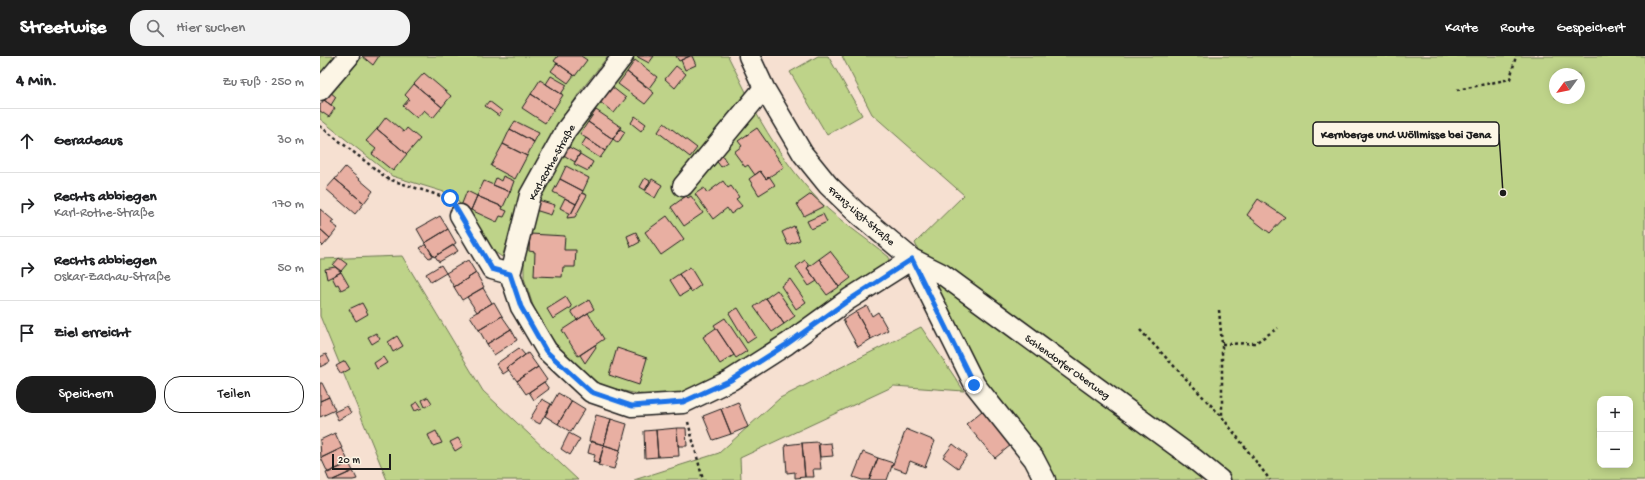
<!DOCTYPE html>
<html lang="de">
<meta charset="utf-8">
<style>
:root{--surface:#fff;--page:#f2f2f2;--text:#202124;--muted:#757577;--line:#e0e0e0;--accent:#1c1c1c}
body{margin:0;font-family:"Gochi Hand",sans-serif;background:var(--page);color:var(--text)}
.controls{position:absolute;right:12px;bottom:12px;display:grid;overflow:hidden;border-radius:8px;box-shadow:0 2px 10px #0003}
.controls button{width:36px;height:36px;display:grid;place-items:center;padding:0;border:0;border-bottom:1px solid var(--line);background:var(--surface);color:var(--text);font:20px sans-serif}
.compass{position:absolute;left:1229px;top:12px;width:36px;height:36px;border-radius:50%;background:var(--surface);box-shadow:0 2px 10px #0003;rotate:237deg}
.scale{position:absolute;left:12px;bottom:10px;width:59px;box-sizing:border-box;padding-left:4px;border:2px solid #1c1c1c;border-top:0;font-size:11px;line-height:14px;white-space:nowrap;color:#1c1c1c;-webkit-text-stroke:3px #fcf5e5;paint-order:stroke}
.stop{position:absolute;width:12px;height:12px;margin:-9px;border:3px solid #1a73e8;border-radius:50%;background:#fff}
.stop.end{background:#1a73e8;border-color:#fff;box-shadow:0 1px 4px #0008}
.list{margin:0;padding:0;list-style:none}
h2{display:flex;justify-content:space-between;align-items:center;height:52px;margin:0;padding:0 16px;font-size:17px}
h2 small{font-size:13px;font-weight:400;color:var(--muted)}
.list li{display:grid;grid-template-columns:26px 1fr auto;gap:12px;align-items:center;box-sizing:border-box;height:64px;padding:0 16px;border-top:1px solid var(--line)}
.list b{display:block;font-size:15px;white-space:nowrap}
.list p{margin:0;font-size:13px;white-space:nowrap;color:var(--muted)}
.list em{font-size:13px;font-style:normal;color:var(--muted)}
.actions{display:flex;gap:8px;padding:12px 16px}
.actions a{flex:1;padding:9px 0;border:1px solid var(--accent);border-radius:16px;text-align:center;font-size:14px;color:var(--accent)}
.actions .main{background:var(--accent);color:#fff}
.icon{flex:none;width:22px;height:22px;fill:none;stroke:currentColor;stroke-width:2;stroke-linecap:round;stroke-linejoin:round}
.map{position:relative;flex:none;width:1325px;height:424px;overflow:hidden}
header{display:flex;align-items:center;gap:24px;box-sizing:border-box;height:56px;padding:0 20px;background:var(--accent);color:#fff}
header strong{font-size:19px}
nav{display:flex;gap:22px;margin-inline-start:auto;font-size:14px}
.search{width:280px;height:36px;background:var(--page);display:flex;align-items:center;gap:10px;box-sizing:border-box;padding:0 14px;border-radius:16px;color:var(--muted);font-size:15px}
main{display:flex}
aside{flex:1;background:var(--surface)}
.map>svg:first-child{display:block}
</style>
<header>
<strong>Streetwise</strong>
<div class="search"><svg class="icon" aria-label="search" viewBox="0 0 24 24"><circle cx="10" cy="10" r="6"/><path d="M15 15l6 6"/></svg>Hier suchen</div>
<nav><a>Karte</a><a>Route</a><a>Gespeichert</a></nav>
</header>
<main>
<aside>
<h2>4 Min.<small>Zu Fuß · 250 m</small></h2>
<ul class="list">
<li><svg class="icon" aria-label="ahead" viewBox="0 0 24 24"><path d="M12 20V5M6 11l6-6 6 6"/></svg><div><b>Geradeaus</b></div><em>30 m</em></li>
<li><svg class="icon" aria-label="right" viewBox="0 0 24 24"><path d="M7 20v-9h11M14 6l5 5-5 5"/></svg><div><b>Rechts abbiegen</b><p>Karl-Rothe-Straße</p></div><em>170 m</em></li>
<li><svg class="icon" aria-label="right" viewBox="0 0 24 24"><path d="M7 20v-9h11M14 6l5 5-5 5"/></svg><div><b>Rechts abbiegen</b><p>Oskar-Zachau-Straße</p></div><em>50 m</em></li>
<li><svg class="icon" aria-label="arrive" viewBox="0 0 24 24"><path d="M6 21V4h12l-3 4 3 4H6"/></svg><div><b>Ziel erreicht</b></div></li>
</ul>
<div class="actions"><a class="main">Speichern</a><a>Teilen</a></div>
</aside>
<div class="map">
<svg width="1325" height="424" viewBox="0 0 1325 424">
<rect width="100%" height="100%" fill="#f6e0d1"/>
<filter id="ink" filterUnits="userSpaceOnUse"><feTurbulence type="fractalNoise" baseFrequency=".025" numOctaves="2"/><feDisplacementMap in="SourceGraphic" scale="8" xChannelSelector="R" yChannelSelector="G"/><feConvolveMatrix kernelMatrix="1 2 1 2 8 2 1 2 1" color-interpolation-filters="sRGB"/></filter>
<g filter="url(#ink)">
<path fill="#bed389" stroke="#6d7852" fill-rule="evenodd" d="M0 0H18L0 22Z
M43 0H288L259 37 231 83 205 131 182 201 166 190 134 139 72 120 0 63V52Z
M312 0H408L427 38 355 124 366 138 435 55C451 84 469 111 491 136 510 159 545 181 569 201L568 212 446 294 375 335 340 341 313 337 287 331 269 322 247 304 216 259 204 222V194L209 169 219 144 236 110 263 65Z
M498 0H508L542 59 507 79 470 16Z
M522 0H1325V424H736L727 407 657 324 595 187 644 139 552 58ZM1235 18H1259V42H1235ZM1280 343H1310V409H1280Z
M82 200 163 335 258 424H67L0 260V203Z
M601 271 644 335 574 330 420 402 421 424H314L399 397 460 342Z"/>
<path fill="#e8afa2" stroke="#1c1c1c" d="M42 0H59L53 9Z
M238 0H261L267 4 255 20 234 5Z
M316 0H334L329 7Z
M356 0H370L359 5Z
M370 0H372L376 9 365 14 361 4Z
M315 4 337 21 329 32 307 16Z
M237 7 254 19 248 27 231 15Z
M356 10 366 18 355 32 345 23Z
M307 16 334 37 325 48 298 28Z
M104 17 131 40 122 51 94 28Z
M231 20 247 29 241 38 226 28Z
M220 24 243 39 234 53 211 38Z
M94 28 122 51 113 62 104 54 97 62 83 50 89 43 85 39Z
M292 31 306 42 294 57 280 46Z
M10 36 16 41 11 49 4 44Z
M211 38 234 53 225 67 202 52Z
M4 44 15 52 9 61 0 55V49Z
M169 45 182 55 179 60 165 50Z
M276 54 301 71 293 83 268 66Z
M315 60 326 68 321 75 311 67Z
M66 61 84 76 87 72 100 83 87 98 57 73Z
M195 65 219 77 214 86 190 73Z
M268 66 293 83 285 95 260 78Z
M344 67 377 92 370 101 338 76Z
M437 72 464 111 446 123 440 115 435 119 428 109 425 111 414 96 422 90 418 85Z
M57 73 87 98 73 115 52 98 56 93 46 85Z
M190 73 214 86 207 100 183 88Z
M300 73 305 76 298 87 293 83Z
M266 82 285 95 280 102 261 90Z
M183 88 207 100 195 123 171 110Z
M247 90 260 97 255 106 242 98Z
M260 98 273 106 268 115 254 108Z
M402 99 407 107 401 111 395 103Z
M246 110 269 122 263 135 240 123Z
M25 111 53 135 44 147 15 123Z
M440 115 446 123 449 120 455 129 439 139 429 123Z
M183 120 194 125 190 136 173 129 176 122 181 125Z
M325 122 330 125 325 134 320 131Z
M15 123 44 147 35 158 6 133Z
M240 123 263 135 256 148 233 136Z
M332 123 342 129 335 142 325 136Z
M164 125 190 136 183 151 157 140Z
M403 125 408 132 411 130 419 141 416 143 422 150 411 158 407 152 393 163 375 138 384 132 387 137Z
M147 135 157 140 151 154 141 150Z
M262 137 267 139 255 161 247 162 249 157 251 158Z
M491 138 504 150 484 160 477 148Z
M157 140 183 151 182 153 187 155 184 161 180 160 177 166 151 154Z
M366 140 368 142 371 140 383 157 364 170 351 151Z
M245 142 256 148 251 158 240 152Z
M938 143 965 161 950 177 927 159Z
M218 144 235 149 231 159 215 154Z
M0 153 14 165 11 167 18 172 10 182 0 173Z
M503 158 507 166 491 173 487 165Z
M120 160 128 173 105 187 97 173Z
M347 160 364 183 341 199 325 176Z
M474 170 480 184 468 189 462 176Z
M0 173 10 182 3 190 0 187Z
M128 173 136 187 114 201 105 187Z
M316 176 320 186 311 191 307 180Z
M210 178 245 180 244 194H256L255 211H243L242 221 214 220 215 196 209 195Z
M106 188 113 200 109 202 100 192Z
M134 189 138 195 119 206 115 200Z
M510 195 531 222 519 231 499 203Z
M19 202 27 208 21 215 13 209Z
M499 203 519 231 507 239 487 212Z
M148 204 156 217 134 231 126 217Z
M485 204 489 210 487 212 497 225 489 230 476 211Z
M121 209 126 217 111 226 106 218Z
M15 211 21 216 7 223 5 213Z
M370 211 381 229 371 236 359 218Z
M21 216 29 230 21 234 18 228 16 229 12 221Z
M156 217 164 231 142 244 134 231Z
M359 218 370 234 360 240 350 224Z
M470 223 486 246 476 253 461 230Z
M163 232 172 247 157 256 147 241Z
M457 234 475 260 464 268 446 242Z
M246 241 252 251 233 263 227 253Z
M446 242 464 268 452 276 434 251Z
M269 244 274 253 257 264 251 255Z
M174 246 182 260 159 274 150 260Z
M42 247 48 258 36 265 29 253Z
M547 250 552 260 558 256 568 274 551 283 536 256Z
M418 252 436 281 427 287 409 257Z
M536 256 551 283 538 291 523 264Z
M268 257 284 283 258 300 242 274Z
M182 260 191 273 167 288 159 274Z
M405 262 427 295 416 302 394 269Z
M396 272 414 299 400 308 383 281Z
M191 273 197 284 174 299 167 288Z
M56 277 60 283 52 288 48 281Z
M77 280 83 290 73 296 68 286Z
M275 289 276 291 265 307 260 299Z
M199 292 205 299 187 312 189 314 183 318 176 308Z
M297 292 327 302 319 329 289 319Z
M208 297 218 311 197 325 187 312Z
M6 298 10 306 0 311V301Z
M63 301 67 307 57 313 54 307Z
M25 305 30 313 21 318 16 310Z
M218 311 227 324 206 338 197 325Z
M224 326 229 333 214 344 209 336Z
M0 327H2L9 341 0 345Z
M238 337 252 345 238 368 225 360Z
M9 341 15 354 0 361V345Z
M108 341 112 347 105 351 102 344Z
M222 343 231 348 220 368 210 363Z
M252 345 265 353 251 376 238 368Z
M98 346 102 352 95 355 92 349Z
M418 346 428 371 411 378 401 353Z
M27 350 31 357 18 364 14 356Z
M401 353 411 378 393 384 383 360Z
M662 355 691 389 675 402 646 368Z
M276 359 291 363 284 389 269 385Z
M291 363 307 368 300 394 284 389Z
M357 372 359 400 338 401 336 374Z
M357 372H366L367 390H358Z
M586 373 615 385 605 411 590 405 586 416 572 411Z
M336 374 338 401 325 402 324 375Z
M116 375 122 387 113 390 108 379Z
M15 377 22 392 1 402 0 384Z
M249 377 260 383 250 399 241 393Z
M138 382 143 390 135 395 130 386Z
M271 385 284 389 279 408 273 406 275 399 268 397Z
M498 386 501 413H493L494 421H485L482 387Z
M482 387 485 421 475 422V416L467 417 465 389Z
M511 387 513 400 500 401 499 388Z
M633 388 647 399 638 412 623 401Z
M284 389 300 394 294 413 278 409Z
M22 392 29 407 8 417 1 402Z
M543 396 558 402 549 424H542L533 421Z
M558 402 573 407 567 424H549Z
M29 407 33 415 13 424H9L6 417Z
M33 415 37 423 33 424H13Z"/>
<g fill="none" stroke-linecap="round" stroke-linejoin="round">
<defs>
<path id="minor" d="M303 0 246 74 210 139 190 218 201 251 227 295 271 336 312 350 363 347 411 324 467 288 529 243 592 203
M429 0 444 32 483 98 508 129 536 156 592 203 622 218 873 402 900 424
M0 34 29 0
M363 130 444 32
M140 159 172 213 190 218
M592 203 655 329 714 403 725 424"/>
</defs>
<use href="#minor" stroke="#1c1c1c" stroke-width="23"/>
<path stroke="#1c1c1c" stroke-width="2.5" stroke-dasharray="3 3" stroke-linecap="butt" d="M1137 34 1190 23 1196 0
M0 70 68 123 130 143
M899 254 902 288V360
M820 274 902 361 950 424
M902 288 935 287 958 272
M368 366 383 424"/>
<use href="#minor" stroke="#fcf5e5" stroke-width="20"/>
</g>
</g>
<g fill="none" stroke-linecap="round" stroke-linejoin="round" filter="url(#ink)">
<path stroke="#1a73e8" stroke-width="5" d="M130 142 172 213 190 218 201 251 226 295 271 336 312 350 363 346 411 324 467 288 529 244 592 203 654 329"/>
</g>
<g text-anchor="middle" stroke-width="3" stroke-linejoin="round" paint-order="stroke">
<g font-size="11" fill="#1c1c1c" stroke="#fcf5e5">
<text transform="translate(231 106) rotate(-61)" y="4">Karl-Rothe-Straße</text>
<text transform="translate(542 159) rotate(41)" y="4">Franz-Liszt-Straße</text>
<text transform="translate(748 310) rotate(36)" y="4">Schlendorfer Oberweg</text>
</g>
</g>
<path fill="none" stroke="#1c1c1c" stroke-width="1.5" d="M1183 137L1179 78"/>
<circle fill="#1c1c1c" stroke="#fcf5e5" stroke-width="1.5" cx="1183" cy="137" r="4"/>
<rect fill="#fcf5e5" stroke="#1c1c1c" stroke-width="1.5" x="993" y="66" width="186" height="24" rx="4"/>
<g font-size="12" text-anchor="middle" font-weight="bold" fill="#1c1c1c">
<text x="1086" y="82">Kernberge und Wöllmisse bei Jena</text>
</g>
</svg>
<div class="controls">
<button>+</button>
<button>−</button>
</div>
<svg class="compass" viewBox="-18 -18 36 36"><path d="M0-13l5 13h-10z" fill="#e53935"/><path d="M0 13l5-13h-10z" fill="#757577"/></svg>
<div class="scale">20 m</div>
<div class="stop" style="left:130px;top:142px"></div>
<div class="stop end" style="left:654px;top:329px"></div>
</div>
</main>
